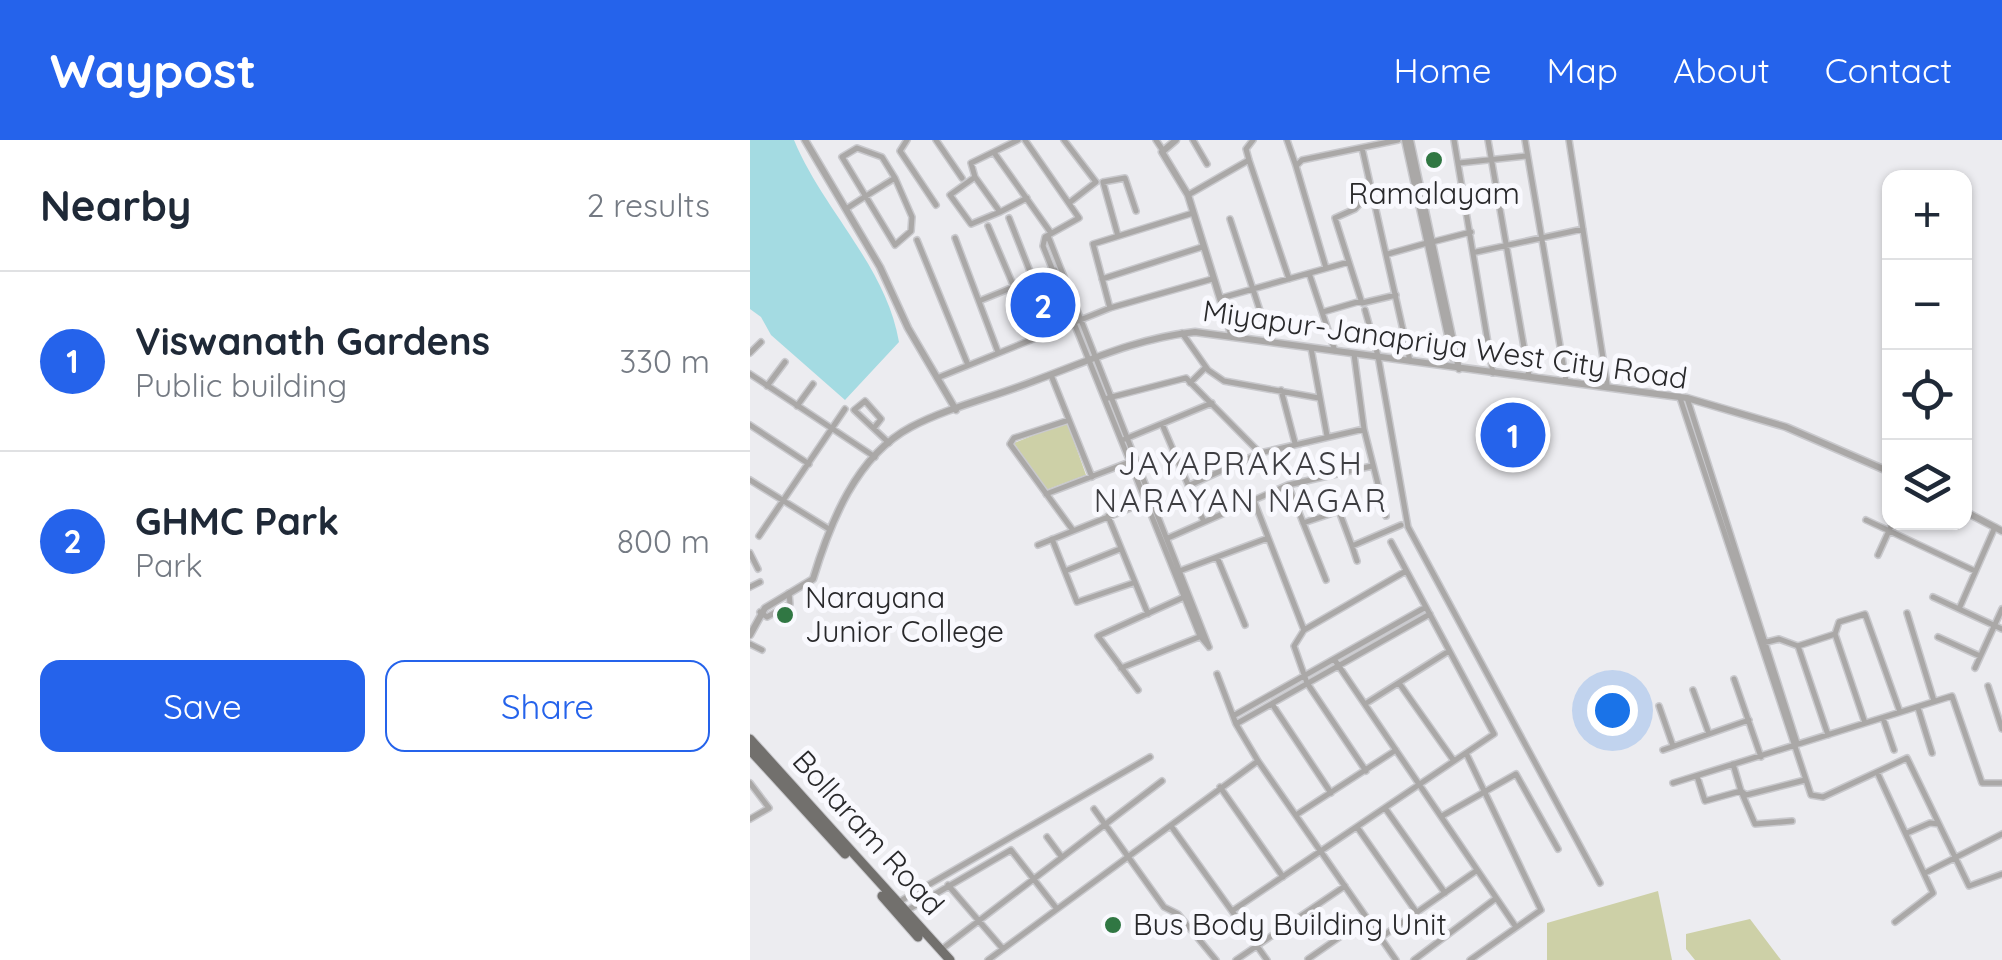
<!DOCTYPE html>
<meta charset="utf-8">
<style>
:root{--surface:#fff;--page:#f2f2f3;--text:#1f2937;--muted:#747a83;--line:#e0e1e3;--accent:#2563eb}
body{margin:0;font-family:Quicksand,sans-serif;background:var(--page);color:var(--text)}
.controls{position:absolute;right:30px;top:30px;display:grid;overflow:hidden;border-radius:20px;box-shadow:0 2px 8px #0004}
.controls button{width:90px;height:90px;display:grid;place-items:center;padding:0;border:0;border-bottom:2px solid var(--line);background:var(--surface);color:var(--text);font:50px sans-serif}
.you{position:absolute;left:862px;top:570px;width:35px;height:35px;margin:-25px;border:8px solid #fff;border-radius:50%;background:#1a73e8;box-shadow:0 0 0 15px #1a73e833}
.badge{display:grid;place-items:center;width:65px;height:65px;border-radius:50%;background:var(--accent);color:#fff;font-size:32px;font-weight:700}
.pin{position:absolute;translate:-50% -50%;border:5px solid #fff;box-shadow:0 2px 10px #0006}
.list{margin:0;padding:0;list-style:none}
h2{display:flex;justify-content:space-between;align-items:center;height:130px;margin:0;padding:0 40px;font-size:42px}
h2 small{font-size:32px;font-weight:400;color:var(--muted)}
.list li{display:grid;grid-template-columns:65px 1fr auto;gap:30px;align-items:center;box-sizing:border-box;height:180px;padding:0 40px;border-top:2px solid var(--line)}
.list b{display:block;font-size:38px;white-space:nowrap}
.list p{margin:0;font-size:32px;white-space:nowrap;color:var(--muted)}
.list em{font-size:32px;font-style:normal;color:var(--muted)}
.actions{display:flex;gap:20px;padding:30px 40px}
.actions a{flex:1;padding:22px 0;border:2px solid var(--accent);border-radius:20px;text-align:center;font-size:35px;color:var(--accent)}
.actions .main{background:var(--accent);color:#fff}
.icon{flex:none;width:55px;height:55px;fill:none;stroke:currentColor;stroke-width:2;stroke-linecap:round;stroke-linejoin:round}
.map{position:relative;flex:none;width:1252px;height:820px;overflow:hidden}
header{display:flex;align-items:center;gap:60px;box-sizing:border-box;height:140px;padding:0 50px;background:var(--accent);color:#fff}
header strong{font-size:48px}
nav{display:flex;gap:55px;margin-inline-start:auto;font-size:35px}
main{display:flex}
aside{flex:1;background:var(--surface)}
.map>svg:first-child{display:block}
</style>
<header>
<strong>Waypost</strong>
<nav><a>Home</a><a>Map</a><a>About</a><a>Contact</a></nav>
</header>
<main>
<aside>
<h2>Nearby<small>2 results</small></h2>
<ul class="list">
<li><span class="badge">1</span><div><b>Viswanath Gardens</b><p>Public building</p></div><em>330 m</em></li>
<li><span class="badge">2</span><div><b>GHMC Park</b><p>Park</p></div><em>800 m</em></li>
</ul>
<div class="actions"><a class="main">Save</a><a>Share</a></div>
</aside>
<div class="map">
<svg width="1252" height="820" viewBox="0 0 1252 820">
<rect width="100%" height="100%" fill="#ececf0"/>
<path fill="#cdd0a7" d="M302 136 319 180 285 194 268 150Z
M317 282 336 335 296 350 264 303Z
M908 751 922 820H797V783Z
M1000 779 1031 820H945L936 809V794Z"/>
<path fill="#a4dbe2" d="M0 0H44C73 70 136 126 149 202L95 260 21 195 11 177 0 169Z"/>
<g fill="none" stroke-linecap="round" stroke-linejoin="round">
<defs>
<path id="minor" d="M157 0 150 11 186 65
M186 0 212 38
M275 0 329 78 295 97 293 106 450 496 459 507
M314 0 346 42 319 63
M406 0 412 9
M443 0 457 24
M503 0 496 9 499 20 539 139
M537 0 546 26
M704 0 743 233
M738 0 779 236
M775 0 816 241
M819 0 857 244
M612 8 660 221
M245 14 301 93
M709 23 777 16
M225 37 250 72 221 84 200 55 225 37 221 23 268 0
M619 54 605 69 585 78 612 163 646 155
M438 55 499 20
M96 69C112 58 129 48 145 38L162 77 161 91 145 105 92 17 107 8 132 17 145 38
M250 72 277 58
M259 78 283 139
M480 79 514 183
M238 86 264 147
M298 96 459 507
M368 96 353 42 375 38 386 71
M205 98 248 212
M167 100 218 225
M682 102 721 92
M726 112 833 89
M638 114 677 103
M576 128 546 26 552 20 648 0
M559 133 585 211
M352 139 452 107
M471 158 599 122
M229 161 305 130
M270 164 284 198
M360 168 343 104 443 73
M615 170 628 216 658 387 850 743
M573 172 611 161
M432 193 458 230 474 241 569 258
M561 208 577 296
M0 213 11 202
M604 214 614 289 636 376
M0 234 125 317
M301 235 342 337
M187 238 360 168 462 139
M440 243 456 227
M17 246 35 222
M531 250 545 303
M358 258 436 238 510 313
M930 258 1061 655 1073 657 1157 618 1189 684
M937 258 1047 603
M47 266 63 244
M319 280 264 298 260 304 322 389
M412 284 454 382
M0 285 59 324
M124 288 131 279 115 261 104 270 139 303
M375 299 462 263
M0 340 79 389
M440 345 510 313 614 289
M538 345 576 440
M296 354 377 323
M504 361 554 490
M358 376 398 474
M1116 380 1225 431
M553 383 589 371 602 406 651 385
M9 396 95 269
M418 398 538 345 622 326
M302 399 327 462 383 443
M288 405 393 363
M602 406 607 421
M0 413 8 429
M1128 415 1143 382
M467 417 495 485
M432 430 518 398
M315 431 370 409
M0 447 10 442
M1183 457 1252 489
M1209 469 1245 387
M10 472 17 477 40 464 39 453
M1157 473 1184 561
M1085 494 1089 482 1115 474 1150 572
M1188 497 1230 516
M1013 503 1029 499 1048 506 1085 494 1115 583
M0 504 12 510
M1048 506 1078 595
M584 519 766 787
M371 528 449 497
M1225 528 1252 469
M467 534 486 584 508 621 646 820
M984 539 1011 617
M649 543 704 621
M1238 546 1252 589
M388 550 348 496 432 458
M943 550 959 594
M522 564 581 653
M615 564 699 511
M909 566 923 606
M1168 568 1182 613
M483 576 676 467
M1133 578 1144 610
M486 584 680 474
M913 610 999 580
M716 613 791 770 720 820
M983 624 991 651 996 655 1055 640
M616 631 557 543 544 506 554 490 656 431
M1127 632 1183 753 1145 782
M947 636 955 661 991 651 1005 684 1042 681
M0 643 19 668 0 679
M923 643 1202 556 1232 643H1252
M470 647 533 737
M635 668 695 753
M344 669 414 767 428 774 466 820
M546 675 646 610
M692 676 766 634 808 709
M421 686 517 820
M607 687 667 773
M1157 693 1180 683 1189 684 1219 746 1252 734
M297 697 311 716
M1175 733 1252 694
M198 745 253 809
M147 763 400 617
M156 771 261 710 307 769
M482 771 744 594 641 402
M630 798 726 731
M192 809 412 641
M558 819 617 778
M238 820 508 621
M486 820 595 746
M664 820 745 759"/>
<path id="tertiary" d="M55 0 130 127 158 188 206 270
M426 0 412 12 438 55 482 197
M655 0 703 218
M660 0 709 229
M1214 371 1252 391
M0 495 15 468 63 439C80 383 106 316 161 287 199 267 244 257 284 241 338 221 387 198 445 192L937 258 1036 287 1140 332"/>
<path id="primary" d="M0 599 200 820
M0 610 95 714
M132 756 168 797"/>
</defs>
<use href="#minor" stroke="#c9c9cd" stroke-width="8"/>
<use href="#tertiary" stroke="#c9c9cd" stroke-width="9"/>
<use href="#primary" stroke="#c9c9cd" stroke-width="11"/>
<use href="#minor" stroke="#aaa8a7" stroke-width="5"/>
<use href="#tertiary" stroke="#aaa8a7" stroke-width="6"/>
<use href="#primary" stroke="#72706d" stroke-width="9"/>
</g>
<g fill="#307743" stroke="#f9f9fe" stroke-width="4">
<circle cx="684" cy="20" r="10"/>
<circle cx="35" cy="475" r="10"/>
<circle cx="363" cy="785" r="10"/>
</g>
<g text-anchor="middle" stroke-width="10" stroke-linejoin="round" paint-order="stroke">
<g font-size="30" fill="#29292b" stroke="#f9f9fe" text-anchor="start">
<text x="684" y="64" text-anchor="middle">Ramalayam</text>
<text x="55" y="468">Narayana<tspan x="55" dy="34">Junior College</tspan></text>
<text x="383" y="795">Bus Body Building Unit</text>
</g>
<g font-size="30" fill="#29292b" stroke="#f9f9fe">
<text transform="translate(695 205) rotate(8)" y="10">Miyapur-Janapriya West City Road</text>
<text transform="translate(118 693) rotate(48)" y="10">Bollaram Road</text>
</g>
<g font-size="32" letter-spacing="2.5" fill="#3e3e42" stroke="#f9f9fe">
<text x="491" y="335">JAYAPRAKASH<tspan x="491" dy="37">NARAYAN NAGAR</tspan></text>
</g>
</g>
</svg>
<div class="controls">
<button>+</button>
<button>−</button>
<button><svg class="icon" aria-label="locate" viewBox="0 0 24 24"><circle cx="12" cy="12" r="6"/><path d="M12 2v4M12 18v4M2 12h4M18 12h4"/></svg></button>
<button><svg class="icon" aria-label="layers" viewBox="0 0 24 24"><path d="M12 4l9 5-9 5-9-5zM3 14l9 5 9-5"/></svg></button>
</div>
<div class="you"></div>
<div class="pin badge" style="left:763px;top:295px">1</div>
<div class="pin badge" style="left:293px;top:165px">2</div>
</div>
</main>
